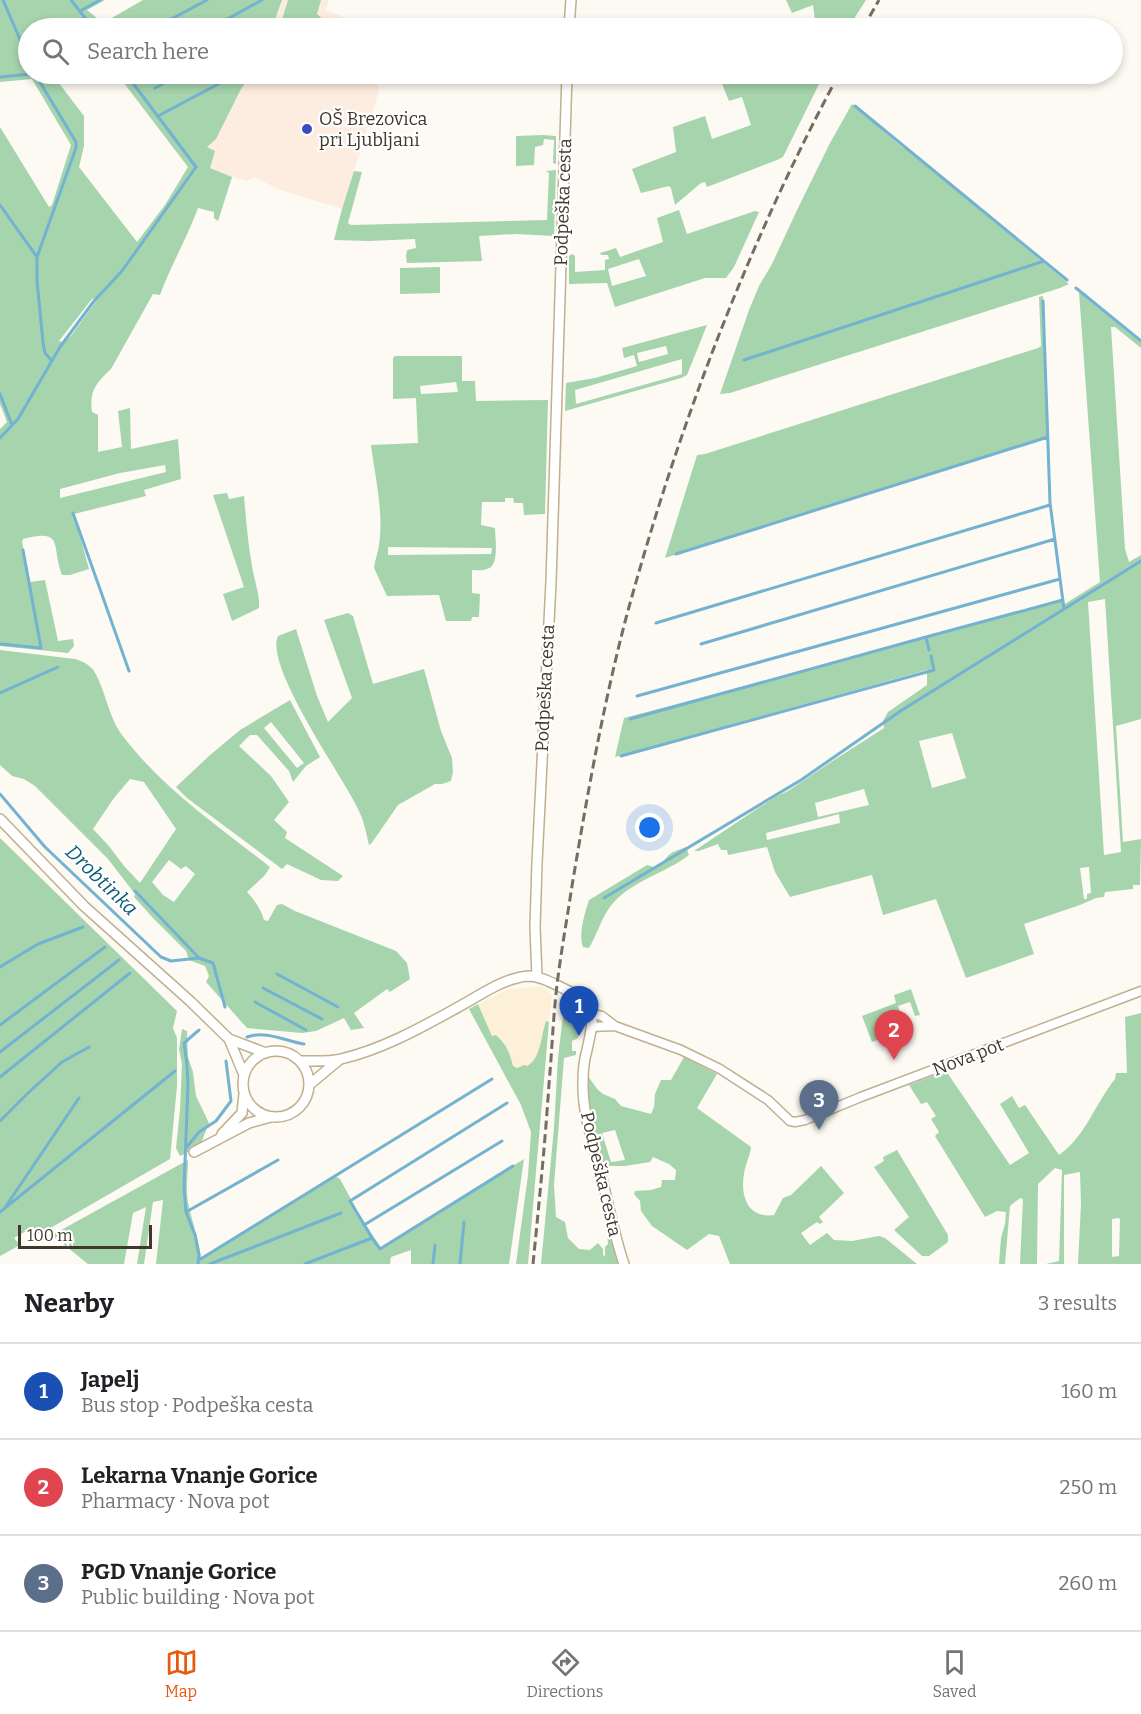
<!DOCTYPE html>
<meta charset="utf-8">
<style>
:root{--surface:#fff;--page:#f2f2f2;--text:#202124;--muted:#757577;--line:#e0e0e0;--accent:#ea580c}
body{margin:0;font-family:Bitter,serif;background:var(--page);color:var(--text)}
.scale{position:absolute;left:18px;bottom:15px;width:134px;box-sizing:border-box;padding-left:6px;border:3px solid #3f382b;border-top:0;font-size:16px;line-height:21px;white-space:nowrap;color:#3f382b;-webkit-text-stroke:4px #fff;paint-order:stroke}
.you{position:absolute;left:650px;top:828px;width:21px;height:21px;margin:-15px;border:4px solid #fff;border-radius:50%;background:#1a73e8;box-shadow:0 0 0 9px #1a73e833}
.badge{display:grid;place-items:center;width:39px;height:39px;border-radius:50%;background:var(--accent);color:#fff;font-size:20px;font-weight:700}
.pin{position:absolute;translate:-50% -50px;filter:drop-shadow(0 2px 3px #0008)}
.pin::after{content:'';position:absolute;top:32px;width:21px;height:18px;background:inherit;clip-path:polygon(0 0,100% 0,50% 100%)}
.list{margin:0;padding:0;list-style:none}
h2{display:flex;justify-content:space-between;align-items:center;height:78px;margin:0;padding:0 24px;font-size:26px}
h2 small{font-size:20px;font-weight:400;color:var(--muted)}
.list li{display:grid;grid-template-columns:39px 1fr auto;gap:18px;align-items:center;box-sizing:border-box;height:96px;padding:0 24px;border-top:2px solid var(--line)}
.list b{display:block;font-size:22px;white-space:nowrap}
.list p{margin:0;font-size:20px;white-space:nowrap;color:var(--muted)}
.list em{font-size:20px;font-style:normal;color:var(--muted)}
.icon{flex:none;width:33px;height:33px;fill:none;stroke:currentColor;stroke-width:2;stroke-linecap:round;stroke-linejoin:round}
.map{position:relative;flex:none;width:1141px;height:1264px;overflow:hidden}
.search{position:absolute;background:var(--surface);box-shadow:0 3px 9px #0003;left:18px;right:18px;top:18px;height:66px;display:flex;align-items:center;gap:15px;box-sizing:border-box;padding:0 21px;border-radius:33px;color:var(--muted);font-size:22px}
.sheet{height:366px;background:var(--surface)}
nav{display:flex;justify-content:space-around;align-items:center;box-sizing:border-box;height:84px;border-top:2px solid var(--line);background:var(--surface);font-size:16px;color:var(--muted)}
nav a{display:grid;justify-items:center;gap:3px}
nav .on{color:var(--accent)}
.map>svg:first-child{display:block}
</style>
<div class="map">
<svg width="1141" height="1264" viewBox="0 0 1141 1264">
<rect width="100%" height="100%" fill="#fdfaf3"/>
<path fill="#fdf0d8" d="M542 986 552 995 549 1022 546 1021 541 1045 533 1064 527 1066H520L517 1068 513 1066 511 1056 492 1036 478 1004 509 989Z"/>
<path fill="#fdede1" d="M282 0H329L326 10 369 28H272Z
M252 74H372L379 88 377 97 342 209 277 189 255 177 247 181 232 177 210 168 215 151 207 147 216 139 241 89Z"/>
<path fill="#a6d4ad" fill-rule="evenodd" d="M0 0H105L87 10 103 23 143 0H282L272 28H28V74H52L84 116V146L79 167 137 242 165 205 188 167 117 74H252L241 89 216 139 207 147 215 151 210 168 232 177 218 221 214 218V212L198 208C187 238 171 265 160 295L153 294 111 369C96 383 89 391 92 412L98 415V452L122 447 118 411 130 408 131 449 178 439 181 479 144 490 146 496 74 514 89 569 70 575H62C51 546 65 528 23 539L22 542 30 582 45 580 58 641 73 639 74 646 68 653 0 646V429L7 422 0 404V127L49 207 52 205 71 145 32 79 0 82ZM99 297 71 336 64 342 59 341 92 299ZM165 465 166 472 60 498V489L120 473Z
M288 0H321L317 14 332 28H298L281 23Z
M786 0H866L848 28H816L813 5 792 13Z
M718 74H824L783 157 777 160 707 187 705 182 701 183 675 205 671 188 669 186 641 193 632 169 676 152 673 127 705 116 712 139 751 125 742 97 729 101Z
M852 104 902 147 910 151 1069 284 1060 288 730 393 720 394 749 310 759 286 772 264 798 208 830 143Z
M543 135 556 136V164L553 163 554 140 544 139 543 145 535 147 534 165 516 166V136Z
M556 170 554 236 516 234 479 236 482 261 407 263 406 256 407 250 416 248 415 239 369 241 334 240 342 209 354 171 362 172 348 223 351 225 547 220 549 173 546 171Z
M679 210 687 234 755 211 759 212 734 267 726 278H705L615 307 607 283 569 284V256L572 254 575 256V272L605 270V260L609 259 608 255H601L600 253 616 248 620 257 663 242 657 218ZM639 259 646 276 612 286 608 269Z
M440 267V293L400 294V268Z
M1079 292 1141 343V348L1115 327H1111L1125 549 1129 562 1141 555V719L1116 726 1123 842 1141 839 1140 885H1133V889L1105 892 1104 897 1096 898 1080 905 1024 924 1034 954 966 978 936 899 883 915 872 875 790 897 775 872 767 847 728 855 727 850H721L718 844 699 851H694L775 797 788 791 831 762 884 728 883 721 888 712 927 685V670L615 757 624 718 851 658 1061 599 1063 605 1100 582ZM1105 599 1121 852 1104 855 1088 602ZM952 733 966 778 932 788 919 741ZM864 789 869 805 818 817 815 803ZM839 814 840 823 767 840 766 833ZM1089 867 1091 893 1087 894V899H1084L1080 868Z
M1043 296 1049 437 665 558 697 455 705 454 1038 348 1041 346 1039 297Z
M707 325 687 375 681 378 565 411 566 383 595 378 637 366 634 355 624 358 622 348ZM666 346 668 354 639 362 637 353ZM682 359V374L576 404 575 390Z
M395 356H462V381H475L476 401 548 400 545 514 524 515 523 503H514L513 498H505V502H482L481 525 495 528C495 538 500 566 487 569 483 571 476 570 472 570V593L480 594 479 617H472L471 621H446L439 595 387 596 374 568C375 560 378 552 379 545 384 512 375 477 371 445L418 443 416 398 393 399V358ZM456 382 458 392 421 394 420 386ZM388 547 492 548 491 554 388 555Z
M227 493 229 499 244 496C246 520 248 543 252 566 254 580 260 594 259 608L232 621 223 594 244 587 213 495Z
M348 613 353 616 373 684 424 669 441 731 452 758 453 772 451 781 442 784H435L398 805 371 844 369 845C366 832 364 821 358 809 343 777 264 666 278 636L296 629 317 696 328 722 352 698 324 620Z
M0 650 75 659C82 661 90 665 94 671 106 691 108 716 122 735 162 788 218 826 270 867L265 875 247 892C255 901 261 909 264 920L268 921 277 905 282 904 295 911 396 951 407 963 410 979 390 992 387 989 354 1013 364 1028 351 1030 344 1018 316 1031 302 1033 247 1028 206 982 209 976 205 966 189 960 186 951 153 918 134 897 135 894 108 859 35 786 24 779 12 776 0 765ZM130 779 144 782 176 829 140 883 124 866 109 846 93 829 114 798ZM169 860 181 869 186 866 195 874 174 902 163 895 152 882Z
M290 700 320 757 306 766 293 782 289 771 257 735H250L239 746 271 776 289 802 274 820 287 832 285 838 343 876 338 881 321 880 287 864 282 869 187 798 176 787 209 756 240 730ZM271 722 304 763 297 768 264 728Z
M0 838 177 1011 173 1028 177 1038V1086L170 1159 40 1234 31 1228 14 1238 20 1245 0 1256Z
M686 847 689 855C666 873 634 880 614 902 602 915 598 933 589 948L583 947C578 934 585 913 589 900L647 865 657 868C662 865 663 861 667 857 672 851 679 850 686 847Z
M911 989 920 1015 915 1016 910 1002 898 1006 906 1030 872 1042 862 1016 896 1003 894 995Z
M572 1002H575C587 1016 582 1022 578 1038L572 1041V1051H576V1055L564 1058 554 1185 556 1217 565 1222 568 1238 579 1249 590 1250 598 1243 603 1249V1255L605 1256V1247L608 1244 607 1234 609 1233 618 1264H541L554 1128 558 1058 564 1007 570 1009Z
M478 1004 492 1036 496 1035C506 1044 510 1053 513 1066L517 1068 524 1065 527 1066C541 1059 541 1035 546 1021L549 1022 528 1264H516L528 1175 531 1132 521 1105 469 1009Z
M1141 1013V1264H1078L1081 1204 1080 1172 1064 1175V1264H1046L1059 1261 1062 1170 1055 1168 1038 1184 1037 1264H1020L1023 1199 1020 1198 1010 1206 1005 1264H999L1001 1238 1005 1224 1006 1212 997 1211 985 1217 935 1136 939 1132 931 1119 936 1116 927 1102 921 1104 909 1085 946 1071 1010 1165 1029 1153 1000 1104 1012 1096 1019 1108 1025 1105 1059 1155C1085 1137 1095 1104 1115 1079L1116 1073H1127L1125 1017ZM1118 1218 1120 1219 1119 1256 1112 1257V1219Z
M182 1029 187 1031 188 1057 193 1072 196 1096 209 1123 200 1146 180 1156 176 1148 180 1110 182 1064 179 1049Z
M684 1057 717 1074 697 1108 751 1147C750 1157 745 1164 744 1174 740 1196 748 1219 774 1215L783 1198 791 1195 821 1166 844 1193 819 1217 823 1222 820 1224 817 1222 801 1233 810 1245 827 1233 834 1240 852 1241 879 1236 885 1238 917 1264H730L719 1236 709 1234 687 1250 652 1226 641 1211 640 1201 634 1194 635 1191 651 1190 661 1187 662 1180H675L676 1170 669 1164 653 1157 650 1162 625 1166H606L603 1163 590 1121 587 1075 598 1090 603 1094 615 1099 621 1106 651 1114 654 1107 655 1094 661 1080H671ZM615 1130 625 1160 611 1162 602 1133Z
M897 1150 948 1235V1242L929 1256H922L894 1230 909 1217 874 1167 884 1161 883 1157Z
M524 1159 509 1264H411V1250L391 1257 390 1264H156L163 1200 153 1202 144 1264H137L146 1207 133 1213 124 1264H88L52 1235 188 1160C188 1175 185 1192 189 1207 193 1225 199 1239 201 1258L335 1176 340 1179 359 1214 381 1248Z"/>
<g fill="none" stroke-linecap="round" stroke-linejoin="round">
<path stroke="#73b2d1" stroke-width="3" d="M3 0 28 58
M71 0 93 28
M80 11 100 0
M162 24 207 0
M211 28 262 0
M35 74 76 142V148L37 257V281L43 342 45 353 52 361
M0 77 31 74
M155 88 182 74
M855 106 1067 280
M158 116 222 82
M0 205 37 257
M1076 288 1141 341
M1043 301 1050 503 1064 609
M744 360 1044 261
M0 394 12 425
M0 438 18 419 60 347 94 301 122 271 196 167 126 74
M73 513 129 671
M676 554 1048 437
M656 623 1050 505
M0 644 41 648 23 550
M701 644 1055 539
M929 650 926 637 1063 600
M0 693 58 667
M637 696 1060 579
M630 719 926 637
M621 756 934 670 931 656
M0 794 45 847 161 957 171 961 199 958
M135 891 199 958 213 963 225 1007
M604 898 801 780 902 710 1141 561
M0 967 38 944 83 927
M277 974 338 1007
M263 988 322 1019
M255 1002 306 1030
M0 1025 105 947
M247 1037C265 1030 286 1041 304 1044
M0 1052 119 960
M0 1077 130 973
M0 1121 27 1094 62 1062 89 1047
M186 1148 199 1132 216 1121 231 1101 226 1061
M6 1206 79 1098
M0 1212 175 1071
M186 1212 278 1160
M364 1225 502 1141
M372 1238 380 1249 513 1166
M199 1260 492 1079
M198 1264 199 1255 195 1235 186 1212 184 1187 188 1085 187 1065 184 1043 199 1030
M210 1264 341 1213
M305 1264 372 1238 350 1201 507 1103
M433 1264 435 1245
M460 1264 464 1222"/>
<defs>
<path id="tertiary" d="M592 1014 602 1016 615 1026 681 1050 720 1069 768 1100 790 1121 795 1122 805 1120 861 1097 1141 991
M592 1027 615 1026"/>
<path id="secondary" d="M569 28 571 0
M0 819 84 906 190 1001 229 1039 266 1053
M537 977 535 927 537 863 551 582 567 74
M229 1039 244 1075
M243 1084a33 33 0 1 1 66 0a33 33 0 1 1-66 0Z
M300 1061C313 1061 329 1062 341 1059 384 1049 424 1026 462 1005 482 994 504 978 528 976 543 976 557 986 571 992 600 1005 592 1025 587 1050 584 1060 583 1071 583 1082 582 1114 594 1145 601 1175 609 1205 614 1235 624 1264
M309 1085 339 1060
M222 1134 242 1113 244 1094
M194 1152 249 1123 271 1117"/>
</defs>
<use href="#tertiary" stroke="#c1b090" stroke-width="11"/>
<use href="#secondary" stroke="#c1b090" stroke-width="12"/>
<use href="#tertiary" stroke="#fff" stroke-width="8"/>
<use href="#secondary" stroke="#fff" stroke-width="9"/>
<path stroke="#736d62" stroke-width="3" stroke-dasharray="9 4.5" stroke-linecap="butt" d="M863 28 879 0
M533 1264C539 1204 545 1144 549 1084 552 1051 553 1018 557 985 561 952 567 919 572 886 587 796 603 706 626 618 677 430 747 245 839 74"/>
</g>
<circle fill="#3e4cbf" stroke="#fff" stroke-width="2" cx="307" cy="129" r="6"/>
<g text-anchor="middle" stroke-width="4.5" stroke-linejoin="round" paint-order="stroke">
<g font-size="18" fill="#3f382b" stroke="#fff" text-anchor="start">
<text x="319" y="125">OŠ Brezovica<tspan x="319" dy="21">pri Ljubljani</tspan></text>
</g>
<g font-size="18" fill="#3f382b" stroke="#fff">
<text transform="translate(563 202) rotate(-88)" y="6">Podpeška cesta</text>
<text transform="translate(545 688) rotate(-87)" y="6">Podpeška cesta</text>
<text transform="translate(968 1057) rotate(-21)" y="6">Nova pot</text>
<text transform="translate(601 1174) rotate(77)" y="6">Podpeška cesta</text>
</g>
<g font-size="20" font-style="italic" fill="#095d7c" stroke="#fff">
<text transform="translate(102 880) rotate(44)" y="7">Drobtinka</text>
</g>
</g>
</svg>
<div class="scale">100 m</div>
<div class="you"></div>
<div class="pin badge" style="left:579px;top:1036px;background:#1a4fb4">1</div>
<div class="pin badge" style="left:894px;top:1060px;background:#e0444e">2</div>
<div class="pin badge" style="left:819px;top:1130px;background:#5c6f8a">3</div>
<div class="search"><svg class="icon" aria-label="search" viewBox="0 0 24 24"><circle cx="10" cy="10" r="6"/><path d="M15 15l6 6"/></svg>Search here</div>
</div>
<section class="sheet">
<h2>Nearby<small>3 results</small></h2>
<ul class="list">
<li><span class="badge" style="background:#1a4fb4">1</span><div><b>Japelj</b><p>Bus stop · Podpeška cesta</p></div><em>160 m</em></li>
<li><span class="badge" style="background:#e0444e">2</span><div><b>Lekarna Vnanje Gorice</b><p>Pharmacy · Nova pot</p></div><em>250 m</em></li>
<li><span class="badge" style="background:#5c6f8a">3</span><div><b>PGD Vnanje Gorice</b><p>Public building · Nova pot</p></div><em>260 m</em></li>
</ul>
</section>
<nav>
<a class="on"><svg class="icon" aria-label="map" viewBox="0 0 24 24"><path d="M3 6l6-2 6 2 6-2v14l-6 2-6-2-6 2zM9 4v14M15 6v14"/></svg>Map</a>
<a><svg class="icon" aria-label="directions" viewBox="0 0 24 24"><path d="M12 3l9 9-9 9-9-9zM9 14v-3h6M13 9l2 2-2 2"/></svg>Directions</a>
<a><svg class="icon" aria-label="saved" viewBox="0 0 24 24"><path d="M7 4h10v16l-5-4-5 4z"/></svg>Saved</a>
</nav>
